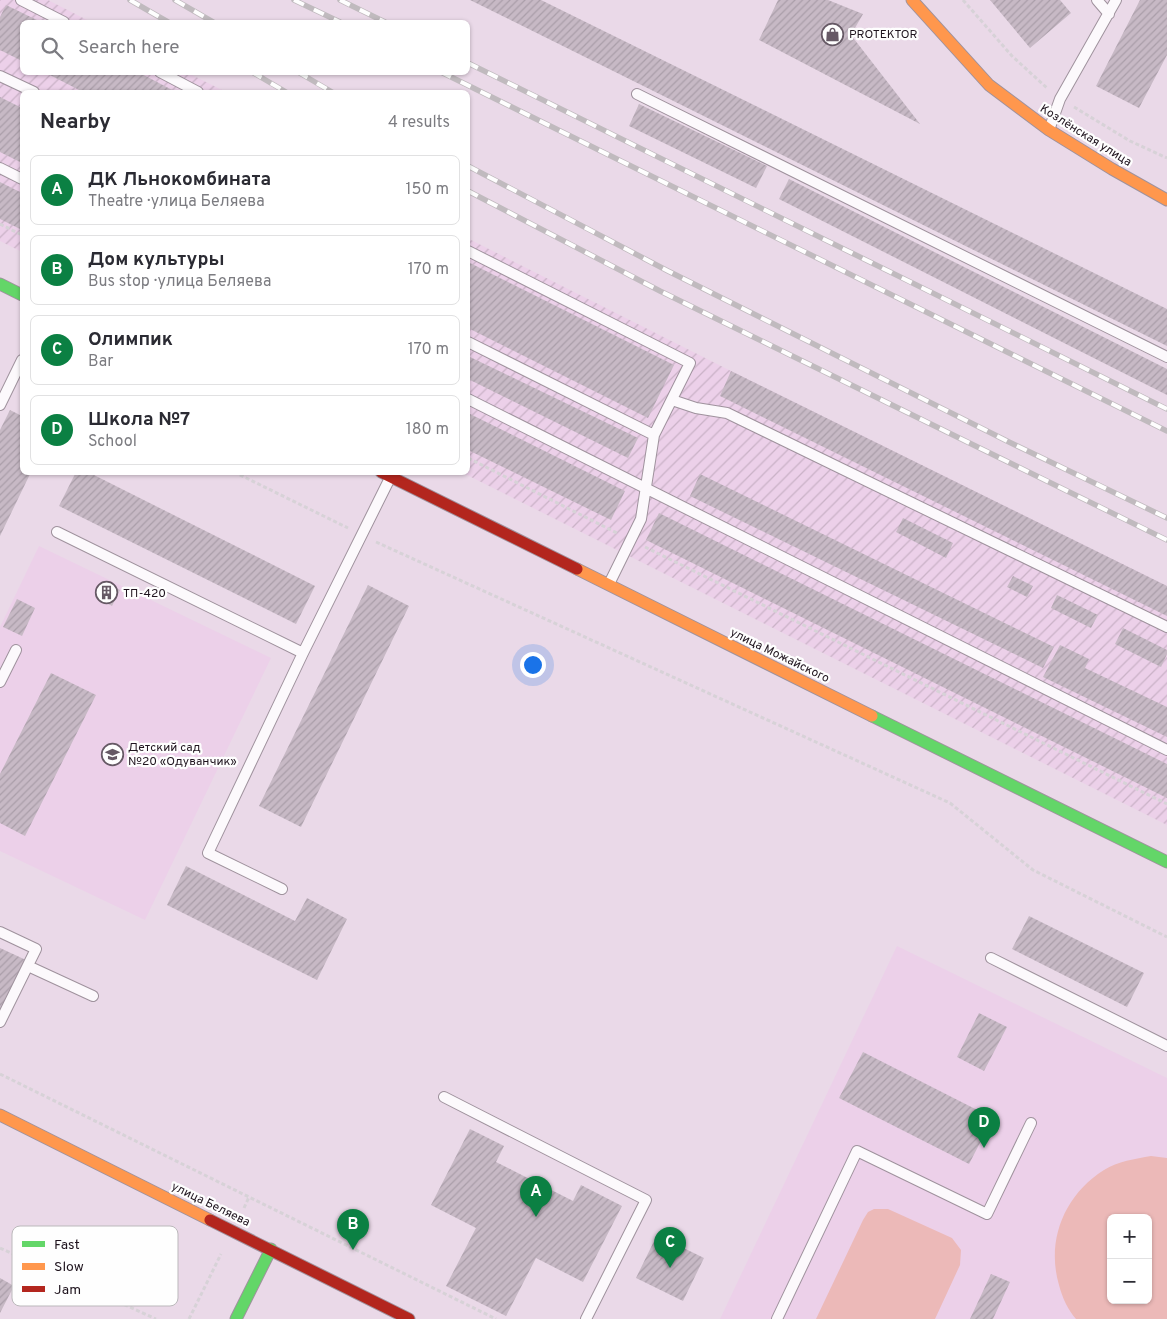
<!DOCTYPE html>
<meta charset="utf-8">
<style>
:root{--surface:#fff;--page:#f2f2f3;--text:#2b2b33;--muted:#7c7c81;--line:#e1e1e2;--accent:#0b8043}
body{margin:0;font-family:Overpass,sans-serif;background:var(--page);color:var(--text)}
.controls{position:absolute;right:15px;bottom:15px;display:grid;overflow:hidden;border-radius:8px;box-shadow:0 1px 4px #0004}
.controls button{width:45px;height:45px;display:grid;place-items:center;padding:0;border:0;border-bottom:1px solid var(--line);background:var(--surface);color:var(--text);font:25px sans-serif}
.you{position:absolute;left:532px;top:664px;width:18px;height:18px;margin:-12px;border:4px solid #fff;border-radius:50%;background:#1a73e8;box-shadow:0 0 0 8px #1a73e833}
.badge{display:grid;place-items:center;width:32px;height:32px;border-radius:50%;background:var(--accent);color:#fff;font-size:16px;font-weight:700}
.pin{position:absolute;translate:-50% -41px;filter:drop-shadow(0 1px 2px #0008)}
.pin::after{content:'';position:absolute;top:26px;width:18px;height:15px;background:inherit;clip-path:polygon(0 0,100% 0,50% 100%)}
.list{margin:0;padding:0;list-style:none}
h2{display:flex;justify-content:space-between;align-items:center;height:65px;margin:0;padding:0 20px;font-size:21px}
h2 small{font-size:16px;font-weight:400;color:var(--muted)}
.list li{display:grid;grid-template-columns:32px 1fr auto;gap:15px;align-items:center;box-sizing:border-box;height:70px;margin:0 10px 10px;padding:0 10px;border:1px solid var(--line);border-radius:8px}
.list b{display:block;font-size:19px;white-space:nowrap}
.list p{margin:0;font-size:16px;white-space:nowrap;color:var(--muted)}
.list em{font-size:16px;font-style:normal;color:var(--muted)}
.icon{flex:none;width:28px;height:28px;fill:none;stroke:currentColor;stroke-width:2;stroke-linecap:round;stroke-linejoin:round}
.map{position:relative;flex:none;width:1167px;height:1319px;overflow:hidden}
.search{position:absolute;background:var(--surface);box-shadow:0 1px 4px #0004;left:20px;top:20px;width:450px;height:55px;display:flex;align-items:center;gap:12px;box-sizing:border-box;padding:0 18px;border-radius:8px;color:var(--muted);font-size:19px}
.panel{position:absolute;background:var(--surface);box-shadow:0 1px 4px #0004;left:20px;top:90px;width:450px;height:385px;border-radius:8px}
.map>svg:first-child{display:block}
</style>
<div class="map">
<svg width="1167" height="1319" viewBox="0 0 1167 1319">
<defs>
<pattern id="industrial-furrows" width="10" height="10" patternUnits="userSpaceOnUse" patternTransform="scale(1.25)"><rect width="10" height="10" fill="#ecd0e9"/><path d="M-1 1l2-2M0 10L10 0M9 11l2-2" fill="none" stroke="#cab2c7"/></pattern>
<pattern id="building-hatch" width="6" height="6" patternUnits="userSpaceOnUse" patternTransform="scale(1.25)"><rect width="6" height="6" fill="#c7b9c5"/><path d="M-1 1l2-2M0 6l6-6M5 7l2-2" fill="none" stroke="#aa9ea9"/></pattern>
</defs>
<rect width="100%" height="100%" fill="#ead9e8"/>
<path fill="#ecd0e9" fill-rule="evenodd" d="M39 546 271 658 145 920 0 851V627Z
M897 946 1167 1078V1319H720ZM1111 1218H1148V1300H1111Z"/>
<path fill="url(#industrial-furrows)" d="M0 0H48L91 22H22V72L188 73 226 92H22V252L0 241Z
M468 236 469 239 731 371 1167 586V825L463 473 468 472Z"/>
<path fill="#ecb9b8" fill-rule="evenodd" d="M1151 1156 1167 1158V1319H1076C1068 1310 1062 1297 1059 1285 1046 1241 1064 1195 1104 1170 1118 1161 1135 1159 1151 1156ZM1111 1218H1148V1300H1111Z
M874 1209H888L952 1238 961 1250 960 1265 935 1319H816L863 1220 868 1212Z"/>
<path fill="url(#building-hatch)" d="M470 0H541L1167 309V346Z
M778 0H828L863 14 851 35 920 124 759 40Z
M990 0H1060L1071 13 1030 48Z
M1140 0H1167V55L1139 108 1096 86Z
M6 5 41 22H22V61L0 50V17Z
M44 72H138L176 92H83Z
M0 97 22 108V163L0 152Z
M639 104 767 166 756 188 629 126Z
M789 179 1167 369V395L779 199Z
M0 182 22 193V230L0 219Z
M468 262 674 365 648 418 468 328Z
M468 356 638 438 628 458 468 379Z
M731 371 1167 586V616L720 396Z
M10 410 22 416V472H31L0 536V430Z
M468 413 625 491 611 520 468 450Z
M76 472H88L315 586 296 624 59 506Z
M700 474 1054 647 1043 668 690 496Z
M659 513 1167 764V798L646 540Z
M903 518 953 543 946 558 896 532Z
M1013 576 1033 586 1027 597 1007 587Z
M103 581 120 590 112 606 95 597Z
M368 585 409 606 301 827 259 806Z
M1057 595 1098 615 1091 628 1051 608Z
M17 599 35 608 22 636 3 627Z
M1123 628 1167 650V654L1161 667 1115 644Z
M1060 645 1089 659 1085 668 1167 707V737L1043 677Z
M51 673 96 695 25 836 0 823V774Z
M186 866 295 921 307 898 347 919 317 980 167 905Z
M1029 916 1144 973 1127 1007 1012 949Z
M0 948 26 960 0 1014Z
M979 1013 1007 1027 984 1071 957 1057Z
M863 1052 993 1118 969 1164 839 1098Z
M470 1129 504 1146 496 1162 573 1201 581 1185 622 1206 583 1282 536 1258 506 1316 446 1286 476 1228 431 1205Z
M657 1235 704 1258 683 1301 636 1278Z
M991 1274 1010 1282 993 1319H970Z
M0 1278 14 1286 0 1313Z"/>
<g fill="none" stroke-linecap="round" stroke-linejoin="round">
<defs>
<path id="lane" d="M21 0 64 22
M1097 0 1109 14
M160 72 198 92
M0 76 34 92
M637 94 1167 357
M1049 130 1060 99 1116 0
M0 168 22 179
M468 251 690 363 654 435 641 519 609 584
M468 342 654 435
M468 399 1167 750
M672 400 696 408 727 413 1167 627
M0 405 22 360
M57 532 303 653
M0 682 16 650
M282 889 208 853 303 653 390 478
M0 932 36 949 0 1022
M991 958 1167 1046
M28 966 93 996
M444 1097 646 1200 586 1319
M777 1319 857 1151 987 1214 1031 1123"/>
<path id="fast" d="M0 284 22 295
M872 716 1167 862
M236 1319 271 1249"/>
<path id="slow" d="M912 0 989 85 1049 130 1112 169 1167 200
M577 569 872 716
M0 1115 210 1220"/>
<path id="jam" d="M381 472 577 569
M210 1220 409 1319"/>
</defs>
<use href="#lane" stroke="#9f929d" stroke-width="12"/>
<use href="#fast" stroke="#9f929d" stroke-width="13"/>
<use href="#slow" stroke="#9f929d" stroke-width="13"/>
<use href="#jam" stroke="#9f929d" stroke-width="13"/>
<path stroke="#d7d2d7" stroke-width="3" stroke-dasharray="4 2.5" stroke-linecap="butt" d="M963 0 1012 56 1047 88
M1074 107 1130 141 1167 158
M0 224 22 235
M468 458 617 533
M234 472 348 528
M376 542 950 803 1033 870 1167 937
M645 547 1167 804
M0 1074 496 1319
M244 1208 249 1197
M0 1248 156 1319
M189 1319 221 1254"/>
<use href="#lane" stroke="#fcf9fc" stroke-width="10"/>
<use href="#fast" stroke="#63d668" stroke-width="11"/>
<use href="#slow" stroke="#ff974d" stroke-width="11"/>
<use href="#jam" stroke="#b3261e" stroke-width="11"/>
<defs>
<path id="rail" d="M130 0 168 22
M175 0 213 22
M294 0 340 22
M340 0 385 22
M468 63 1167 409
M252 72 286 92
M298 72 332 92
M441 72 1167 431
M468 166 668 271 1009 442 1167 518
M468 191 660 291 1167 540"/>
</defs>
<use href="#rail" stroke="#c0babe" stroke-width="5.5"/>
<use href="#rail" stroke="#fefefe" stroke-width="4" stroke-dasharray="11" stroke-linecap="butt"/>
</g>
<defs>
<symbol id="shop-ring" viewBox="-11 -11 22 22"><circle r="9.5" fill="#fefefe" stroke="#665965" stroke-width="1.5"/><path d="M-5-2.5h2.3a2.7 3.5 0 0 1 5.4 0H5L5.5 6h-11ZM-1.5-2.5h3a1.5 2.3 0 0 0-3 0Z" fill="#665965"/></symbol>
<symbol id="building-ring" viewBox="-11 -11 22 22"><circle r="9.5" fill="#fefefe" stroke="#665965" stroke-width="1.5"/><path d="M-4-6H4V6H1V3H-1V6H-4ZM-2.5-4.3h1.7v1.8h-1.7ZM.8-4.3h1.7v1.8H.8ZM-2.5-1h1.7V.8h-1.7ZM.8-1h1.7V.8H.8Z" fill="#665965"/></symbol>
<symbol id="school-ring" viewBox="-11 -11 22 22"><circle r="9.5" fill="#fefefe" stroke="#665965" stroke-width="1.5"/><path d="M0-5L7-2L0 1L-7-2ZM-4 1L0 2.5L4 1V4Q0 6-4 4Z" fill="#665965"/></symbol>
</defs>
<g fill-rule="evenodd">
<use href="#shop-ring" x="820" y="22" width="25" height="25"/>
<use href="#building-ring" x="94" y="580" width="25" height="25"/>
<use href="#school-ring" x="100" y="742" width="25" height="25"/>
</g>
<g text-anchor="middle" stroke-width="4.5" stroke-linejoin="round" paint-order="stroke">
<g font-size="12" fill="#1f141e" stroke="#fefefe" text-anchor="start">
<text x="849" y="38">PROTEKTOR</text>
<text x="123" y="597">ТП-420</text>
<text x="128" y="751">Детский сад<tspan x="128" dy="14">№20 «Одуванчик»</tspan></text>
</g>
<g font-size="12" fill="#1f141e" stroke="#fefefe">
<text transform="translate(1086 135) rotate(32)" y="4">Козлёнская улица</text>
<text transform="translate(780 655) rotate(26)" y="4">улица Можайского</text>
<text transform="translate(211 1204) rotate(26)" y="4">улица Беляева</text>
</g>
</g>
<rect x="12" y="1226" width="166" height="80" rx="8" fill="#fefefe" stroke="#bbb8bb" stroke-width="1"/>
<rect x="22" y="1241" width="23" height="6" fill="#63d668"/>
<rect x="22" y="1263" width="23" height="7" fill="#ff974d"/>
<rect x="22" y="1286" width="23" height="6" fill="#b3261e"/>
<g font-size="14" fill="#1f141e">
<text x="54" y="1249">Fast</text>
<text x="54" y="1271">Slow</text>
<text x="54" y="1294">Jam</text>
</g>
</svg>
<div class="controls">
<button>+</button>
<button>−</button>
</div>
<div class="you"></div>
<div class="pin badge" style="left:536px;top:1217px">A</div>
<div class="pin badge" style="left:353px;top:1250px">B</div>
<div class="pin badge" style="left:670px;top:1268px">C</div>
<div class="pin badge" style="left:984px;top:1148px">D</div>
<div class="search"><svg class="icon" aria-label="search" viewBox="0 0 24 24"><circle cx="10" cy="10" r="6"/><path d="M15 15l6 6"/></svg>Search here</div>
<section class="panel">
<h2>Nearby<small>4 results</small></h2>
<ul class="list">
<li><span class="badge">A</span><div><b>ДК Льнокомбината</b><p>Theatre · улица Беляева</p></div><em>150 m</em></li>
<li><span class="badge">B</span><div><b>Дом культуры</b><p>Bus stop · улица Беляева</p></div><em>170 m</em></li>
<li><span class="badge">C</span><div><b>Олимпик</b><p>Bar</p></div><em>170 m</em></li>
<li><span class="badge">D</span><div><b>Школа №7</b><p>School</p></div><em>180 m</em></li>
</ul>
</section>
</div>
